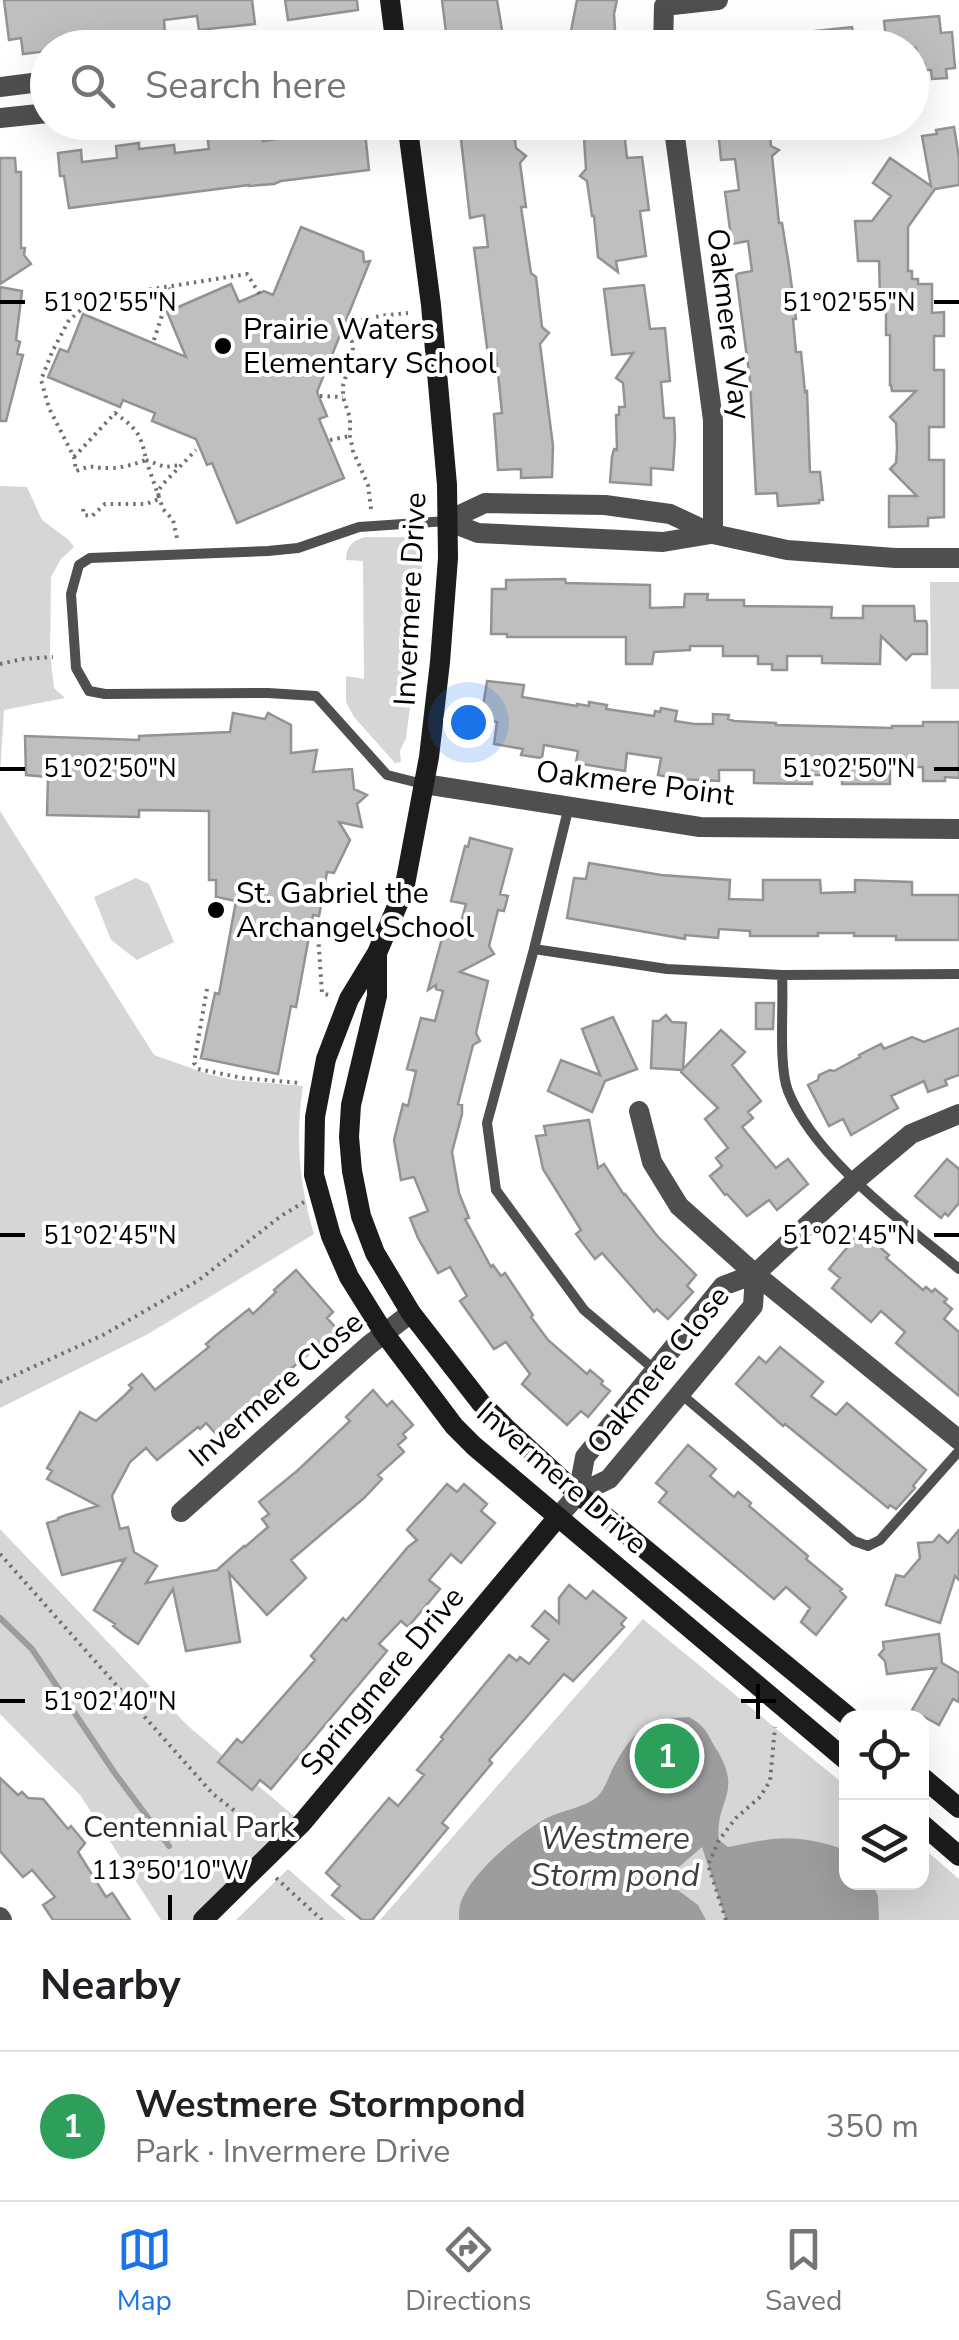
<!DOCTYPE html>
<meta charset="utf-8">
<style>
:root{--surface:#fff;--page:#f6f6f6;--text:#202124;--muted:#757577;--line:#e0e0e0;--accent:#1a73e8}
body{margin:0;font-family:"Nunito Sans",sans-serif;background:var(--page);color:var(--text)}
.controls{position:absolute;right:30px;bottom:30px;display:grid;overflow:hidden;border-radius:20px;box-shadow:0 10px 40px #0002}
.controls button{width:90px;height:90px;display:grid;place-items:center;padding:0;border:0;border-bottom:2px solid var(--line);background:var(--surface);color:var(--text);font:50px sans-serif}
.you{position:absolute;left:468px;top:722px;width:35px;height:35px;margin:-25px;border:8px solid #fff;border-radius:50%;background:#1a73e8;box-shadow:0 0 0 15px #1a73e833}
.badge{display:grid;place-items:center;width:65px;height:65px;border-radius:50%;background:var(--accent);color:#fff;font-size:32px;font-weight:700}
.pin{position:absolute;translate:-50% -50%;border:5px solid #fff;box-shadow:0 2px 10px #0006}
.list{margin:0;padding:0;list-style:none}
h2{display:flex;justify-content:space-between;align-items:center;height:130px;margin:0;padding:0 40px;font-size:42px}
h2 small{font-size:32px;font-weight:400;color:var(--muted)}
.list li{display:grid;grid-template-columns:65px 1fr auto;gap:30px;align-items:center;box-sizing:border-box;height:150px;padding:0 40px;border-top:2px solid var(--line)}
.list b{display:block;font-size:38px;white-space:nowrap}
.list p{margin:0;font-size:32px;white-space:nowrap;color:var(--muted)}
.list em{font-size:32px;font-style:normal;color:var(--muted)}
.icon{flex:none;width:55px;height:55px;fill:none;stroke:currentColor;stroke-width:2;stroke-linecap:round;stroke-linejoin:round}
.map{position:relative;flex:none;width:959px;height:1920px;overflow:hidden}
.search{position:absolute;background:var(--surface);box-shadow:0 10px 40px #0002;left:30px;right:30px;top:30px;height:110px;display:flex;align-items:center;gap:25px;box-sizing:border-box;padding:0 35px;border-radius:55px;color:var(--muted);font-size:38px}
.sheet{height:280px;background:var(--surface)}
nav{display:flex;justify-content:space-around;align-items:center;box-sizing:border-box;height:140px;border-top:2px solid var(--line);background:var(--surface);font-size:28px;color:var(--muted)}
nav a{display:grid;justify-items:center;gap:5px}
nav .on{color:var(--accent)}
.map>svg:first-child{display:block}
</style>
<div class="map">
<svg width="959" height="1920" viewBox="0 0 959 1920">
<rect width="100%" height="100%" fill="#fff"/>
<path fill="#d6d6d6" d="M0 486 27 487 42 520 69 540 74 547 61 559 51 577 50 653 54 688 65 698 4 710 0 776Z
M365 537H414L422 544 418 558 422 562 415 669 406 738 400 751 401 762 395 763 354 717 346 702V676L364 679 363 561 346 560C346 546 353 541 365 537Z
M930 582H959V689H931Z
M0 811 154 1055 208 1074 233 1080 303 1086C295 1139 299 1183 314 1234L148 1334 0 1408Z
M136 878 149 884 174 942 137 960 111 940 94 897Z
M0 1529 187 1725 302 1823 203 1920H161L80 1795 0 1714Z
M643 1619 846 1786V1882H922V1847L959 1879V1920H380Z
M288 1869 346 1920H236Z"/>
<path fill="#9d9d9d" d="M689 1717C706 1727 706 1731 715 1747 745 1793 714 1801 719 1840L728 1847C781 1836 795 1834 846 1850V1882L872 1883 878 1896 879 1920H726L702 1847 673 1872 671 1885 698 1905 706 1920H459C459 1916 459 1909 460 1905 468 1875 520 1832 547 1818 562 1810 584 1808 597 1797 605 1789 607 1780 612 1770 632 1732 645 1719 689 1717Z"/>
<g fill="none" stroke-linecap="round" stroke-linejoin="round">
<path stroke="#9d9d9d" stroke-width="6" d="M0 1618 32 1649 114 1772 169 1846"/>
</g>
<path fill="#bfbfbf" stroke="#939393" stroke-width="2.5" d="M4 0H252L255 24 199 30 197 16 164 20 165 34 113 42 111 32 76 37 77 48H48V51L23 54 21 38 9 40Z
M285 0H357L358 10 288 20Z
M442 0H497L505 48H448Z
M577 0H617L614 14 616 46 557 48 556 33 571 31Z
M939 16 941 33 952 32 955 68 946 69 947 78 932 79 931 70H925L924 63H918L916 48H887L884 21Z
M852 27 856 48H797L795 33Z
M298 122H354L356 133 365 132 369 170 281 181 274 184 249 186V185L69 208 64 176H60L58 153 81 150 82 162 117 158 116 146 139 143V149L174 145 175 153 209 149 207 134 261 127 263 141 300 136Z
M459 122H513L516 148 526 156 520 163 526 207H521L531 273 536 277 542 327 549 333 540 344 553 446 552 477 521 478V469L498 470 494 414 502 413 496 354 488 355 474 248 488 247 484 215 470 218Z
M583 122H623L627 158 642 157 649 210 640 211 646 256 616 261 618 272 598 257 594 216H592L587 181 580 176 586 169Z
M954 127 959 158V185L935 189 908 227V271H912V279H918V284H932V313L944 312V336H934V370H944V427H929V460H944V517L928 518V526L889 527V496H917L890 469 896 463 897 448 896 423 890 417 916 391H892L891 385H890V335H886V304H883V296H880L879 261H858L855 221H872L891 196 873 183 890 158 931 186 922 136 937 134 936 130Z
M742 132V136L770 132 771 146 779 150 772 156 779 223H782L789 266 796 319H793L796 352H801L805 392 807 391 810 472H820L823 500H819V503L778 506 777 493 756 494 750 380 736 274 752 271 748 241 732 244 725 192 739 190 735 159 721 160 719 139 720 135Z
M0 158H15L16 172H21V248H25L24 255 31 264 0 284Z
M301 227 363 252 364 262 370 261 317 392 327 416 319 419 344 478 237 523 212 463 207 465 196 439 152 421 155 413 123 400 120 407 48 377 60 349 68 352 83 314 186 357 167 312 231 284 239 302 264 291 273 295Z
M644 285 650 329 665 328 670 381 661 382 664 418H674L675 438 673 470 651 468V485L610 482 612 457 614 449 617 450 616 415H619V407H625L623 383 616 378 633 353 612 355 604 289Z
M0 287 22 291 16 340 20 342 17 354 23 355 6 421H0Z
M565 579 566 583 650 585V608L684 607 685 594H708L707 600H744V606L832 607 831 618H863V606H914L915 621H926L927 624V654H912L906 660 881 636 880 664 822 663V656H787V670H772V664H758V656H723V646H690V650L654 652 652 664H626V637H507V634H491L492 589H506V580Z
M487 681 524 685 522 697 577 706V704L589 706V702L607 705 606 709 654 716 655 711 660 712 661 708 677 711 675 721 694 724H713V714L729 715 728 719 734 721 776 723V725L892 728V726H923V722H959V778L945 777V781H923V767H890V784H842V775H812V784L754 783V770H719V781L679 779 658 775 661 758 627 753 625 771 576 763 578 751 544 745 542 758 521 755 523 749 494 744 497 722 481 719Z
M233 713 265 719 268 713 291 725V753L317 750 313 772 352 769 354 789 367 795 357 804 362 827 339 822 350 840 334 873 327 872 319 916 313 915 296 1007 291 1006 278 1074 201 1058 215 993 219 994 236 901 216 897V880H209V811L139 810V817L47 815 48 777 26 775 25 736 139 740V736L230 732Z
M470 838 512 849 500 894 508 896 504 911 498 910 489 946 494 954 460 972 488 981 476 1033 480 1041 473 1045 458 1104 462 1105V1114L452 1152 459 1193 469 1218 465 1219 491 1267 493 1265 501 1276 505 1273 533 1315 531 1317 548 1340 587 1374 590 1370 603 1381 601 1384 610 1391 588 1417 581 1411 567 1425 522 1384 530 1374 506 1342 494 1349 460 1301 467 1296 450 1267 438 1273 418 1238 410 1218 428 1211 414 1177 401 1180 394 1140 403 1104 408 1106 416 1071 407 1069 421 1018 435 1021 443 991 436 989V985L428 990 444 931 457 936 466 904 451 901 465 846 468 847Z
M589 863 661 875 730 880 729 899 763 900V880H820L821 893 855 892V880L912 882V895H959V940H896V936H854V933H818V936H750V931L719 929 718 938 685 935V939L567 918 574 878 586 879Z
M756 1003H774L773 1029H756Z
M666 1015 672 1022 686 1023 683 1069 721 1030 745 1052 732 1065 761 1101 748 1112 753 1118 742 1127 776 1168 788 1159 808 1184 777 1210 769 1200 747 1216 727 1194 725 1195 710 1176 722 1166 716 1158 728 1148 705 1119 718 1108 681 1072 682 1070 651 1068 653 1021H659Z
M613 1017 637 1069 605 1081 592 1112 548 1091 561 1060 600 1075 582 1029Z
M959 1028V1075L945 1080 947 1085 928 1092 924 1081 891 1096 898 1108 851 1135 843 1119 829 1126 808 1085 818 1080 819 1075 830 1070 834 1071 860 1057 859 1055 881 1044 884 1049 912 1037 924 1042Z
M589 1120 598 1168 604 1164 624 1195 625 1194 658 1237 696 1275 687 1286 693 1292 668 1319 657 1309 654 1312 602 1253 595 1259 576 1234 581 1230 543 1169 536 1136 546 1135 544 1126Z
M947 1159 959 1169V1203L948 1216 945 1213 941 1218 915 1196Z
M861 1231 889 1255 886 1258 923 1290 926 1287 932 1292 935 1289 947 1299 944 1302 952 1309 944 1319 959 1332V1396L896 1343 905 1332 881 1311 871 1322 832 1288 840 1278 829 1269Z
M296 1270 333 1312 327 1318 337 1329 216 1434 206 1423 200 1429 198 1427 157 1460 146 1448 130 1462 112 1496 120 1529 128 1527 134 1552 157 1566 146 1583 217 1570 244 1546 245 1547 268 1527 262 1519 269 1514 259 1502 297 1471 350 1421 346 1417 373 1390 387 1406 392 1401 413 1425 403 1434 406 1438 398 1445 404 1452 378 1475 382 1479 364 1498 291 1560 306 1578 267 1615 229 1573 240 1642 186 1651 173 1589 138 1644 123 1634 113 1626 115 1624 94 1610 125 1559 62 1575 47 1523 58 1520V1518L66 1515 98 1506 47 1479 52 1471 47 1468 80 1412 96 1421 124 1396 132 1388 129 1385 142 1374 155 1390 209 1347 206 1344 214 1337 249 1309 253 1314 276 1292 274 1290Z
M780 1347 823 1382 811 1396 836 1415 847 1403 926 1470 913 1486 915 1488 896 1509 890 1505 888 1508 785 1424 783 1426 736 1384 759 1357 766 1363Z
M688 1445 716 1469 710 1476 734 1497 738 1492 751 1503 749 1506 808 1556 806 1559 842 1589 840 1591 846 1597 816 1635 801 1622 810 1608 786 1587 774 1599 659 1502 667 1492 656 1483Z
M447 1484 457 1492 464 1484 487 1504 481 1511 495 1523 461 1563 451 1554 429 1580 440 1589 408 1627 401 1621 379 1644 387 1651 271 1789 260 1780 252 1790 218 1762 237 1739 242 1743 315 1660 311 1656 343 1618 346 1621 408 1547 417 1540 407 1530Z
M959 1530V1580L955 1576 940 1623 886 1605 896 1575 904 1577 920 1558 918 1543 933 1542 939 1535 948 1543Z
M569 1585 586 1599 593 1591 626 1618 621 1624 624 1627 573 1681 564 1674 489 1760 492 1763 442 1823 448 1828 372 1920H362L332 1895 340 1886 326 1873 389 1798 398 1806 424 1775 417 1770 443 1739 441 1737 509 1655 517 1661 520 1657 529 1664 549 1640 532 1626 545 1611 559 1623V1598Z
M939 1634 942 1663 959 1673V1702L953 1699 939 1725 912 1710 936 1668 887 1674 885 1661 879 1655 884 1649 883 1642Z
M0 1778 18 1795 22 1792 28 1798 43 1799 68 1829 71 1826 85 1843 78 1852 106 1897 112 1893 113 1894 130 1920H53L43 1905 55 1897 32 1870 23 1877 0 1851Z"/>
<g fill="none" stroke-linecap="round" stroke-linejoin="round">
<path stroke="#717171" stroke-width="4" stroke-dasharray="2.5 5" stroke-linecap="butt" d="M154 340 171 287
M320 396 343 397
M330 440 350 436
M74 457 115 413C137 429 141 434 146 460 134 464 123 468 110 468 92 469 96 463 76 471L74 457 49 408 41 380 52 352 69 320 83 308 128 293 247 274 262 298
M146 460 163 509 173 520 177 538
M146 460 165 467 180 465
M83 509 84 515 92 516 105 504H146L159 499 158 491 163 484 196 450
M371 509 368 485 353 451 350 436V418L343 397V386L353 351 352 342 343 328C362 317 386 315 408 313
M0 664 23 659 53 657
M207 989 194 1063 198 1069 243 1078 301 1083
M328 995 322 993 317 920 357 929
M0 1382 103 1335 199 1280 281 1216 304 1202
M0 1554 213 1794 262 1832
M276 1878 322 1920
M726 1920 708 1865 719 1840 736 1818 760 1797 770 1781 775 1727"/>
<path stroke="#4f4f4f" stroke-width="10" d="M423 784 387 775 316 696 268 693 105 694 89 691 76 668 71 594 79 565 90 558 268 551 298 548 359 527 447 521
M569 806 534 949 667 969 782 975 959 974
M534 949 487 1123 496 1190 584 1310 655 1370
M782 975C784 1006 778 1065 788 1091 815 1159 904 1223 959 1269
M681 1394 854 1541 868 1546 880 1540 959 1451"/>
<path stroke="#4f4f4f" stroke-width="20" d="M311 48 395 46
M663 48 664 6 718 0
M0 87 48 81
M0 118 48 113
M673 122 713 420V534
M447 521 485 503 605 505 670 514 713 534 787 550 895 558H959
M447 521 478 533 663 542 711 534
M424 784 700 827 959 829
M639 1111 652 1162 679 1206 755 1274 959 1440
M578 1494 585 1457 723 1286 755 1274 855 1181 911 1134 959 1114
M181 1512 369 1345 411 1313
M558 1517 578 1494 609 1479 753 1306 755 1274
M0 1917 2 1920"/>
<path stroke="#1c1c1c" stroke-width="20" d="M390 0 396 48
M407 122 431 305 447 485 448 558 440 662 429 757 404 890 377 953 349 999 326 1059 315 1117 314 1175 331 1236 349 1277 384 1333 454 1426 474 1446 846 1760
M377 955V996L351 1105 349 1137 352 1171 361 1216 375 1253 411 1313 481 1403 506 1428 578 1494 850 1718
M922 1777 959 1808
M922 1824 959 1856
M203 1920 302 1823 558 1517"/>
</g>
<path fill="none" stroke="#000" stroke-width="4" d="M0 302H25M934 302H959M0 769H25M934 769H959M0 1235H25M934 1235H959M758 1684V1719M0 1701H25M741 1701H776M170 1895V1920"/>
<g fill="#000" stroke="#fff" stroke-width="4">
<circle cx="223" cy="346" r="10"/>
<circle cx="216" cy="910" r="10"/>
</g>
<g text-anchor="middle" stroke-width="8" stroke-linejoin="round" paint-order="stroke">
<g font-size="30" fill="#000" stroke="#fff">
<text transform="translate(729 324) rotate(83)" y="10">Oakmere Way</text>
<text transform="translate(410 599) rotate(-87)" y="10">Invermere Drive</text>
<text transform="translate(635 783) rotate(7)" y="10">Oakmere Point</text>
<text transform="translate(658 1370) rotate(-51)" y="10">Oakmere Close</text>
<text transform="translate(276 1389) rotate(-41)" y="10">Invermere Close</text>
<text transform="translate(562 1478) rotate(41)" y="10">Invermere Drive</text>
<text transform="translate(382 1681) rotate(-50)" y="10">Springmere Drive</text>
</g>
<g font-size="30" fill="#000" stroke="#fff" text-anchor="start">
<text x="243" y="339">Prairie Waters<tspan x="243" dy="34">Elementary School</tspan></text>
<text x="236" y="903">St. Gabriel the<tspan x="236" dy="34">Archangel School</tspan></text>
</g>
<g font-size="30" fill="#2d2d2d" stroke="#fff">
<text x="189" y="1837">Centennial Park</text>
</g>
<g font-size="32" font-style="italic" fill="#3e3e3e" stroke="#fff">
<text x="615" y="1849">Westmere<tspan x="615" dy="37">Storm pond</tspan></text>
</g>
</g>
<g font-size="25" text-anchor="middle" fill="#000" stroke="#fff" stroke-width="8" stroke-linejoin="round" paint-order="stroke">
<text x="110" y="311">51°02'55"N</text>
<text x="849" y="311">51°02'55"N</text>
<text x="110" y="777">51°02'50"N</text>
<text x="849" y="777">51°02'50"N</text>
<text x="110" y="1244">51°02'45"N</text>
<text x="849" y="1244">51°02'45"N</text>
<text x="110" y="1710">51°02'40"N</text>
<text x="170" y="1879">113°50'10"W</text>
</g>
</svg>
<div class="controls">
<button><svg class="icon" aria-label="locate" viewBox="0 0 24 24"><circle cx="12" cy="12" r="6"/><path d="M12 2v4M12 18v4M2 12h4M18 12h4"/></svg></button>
<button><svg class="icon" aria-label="layers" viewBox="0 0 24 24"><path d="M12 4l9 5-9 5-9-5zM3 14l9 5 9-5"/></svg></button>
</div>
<div class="you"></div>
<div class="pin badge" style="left:667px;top:1756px;background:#2e9e5b">1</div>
<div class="search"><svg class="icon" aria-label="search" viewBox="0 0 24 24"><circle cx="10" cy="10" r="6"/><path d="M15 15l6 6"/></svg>Search here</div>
</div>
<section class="sheet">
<h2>Nearby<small></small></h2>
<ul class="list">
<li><span class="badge" style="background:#2e9e5b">1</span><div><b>Westmere Stormpond</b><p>Park · Invermere Drive</p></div><em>350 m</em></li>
</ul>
</section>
<nav>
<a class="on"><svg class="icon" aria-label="map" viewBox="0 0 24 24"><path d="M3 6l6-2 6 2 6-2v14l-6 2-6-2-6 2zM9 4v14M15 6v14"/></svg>Map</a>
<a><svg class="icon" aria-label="directions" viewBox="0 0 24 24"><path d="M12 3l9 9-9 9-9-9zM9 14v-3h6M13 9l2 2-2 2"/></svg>Directions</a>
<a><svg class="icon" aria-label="saved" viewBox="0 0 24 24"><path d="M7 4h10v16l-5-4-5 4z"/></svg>Saved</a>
</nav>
